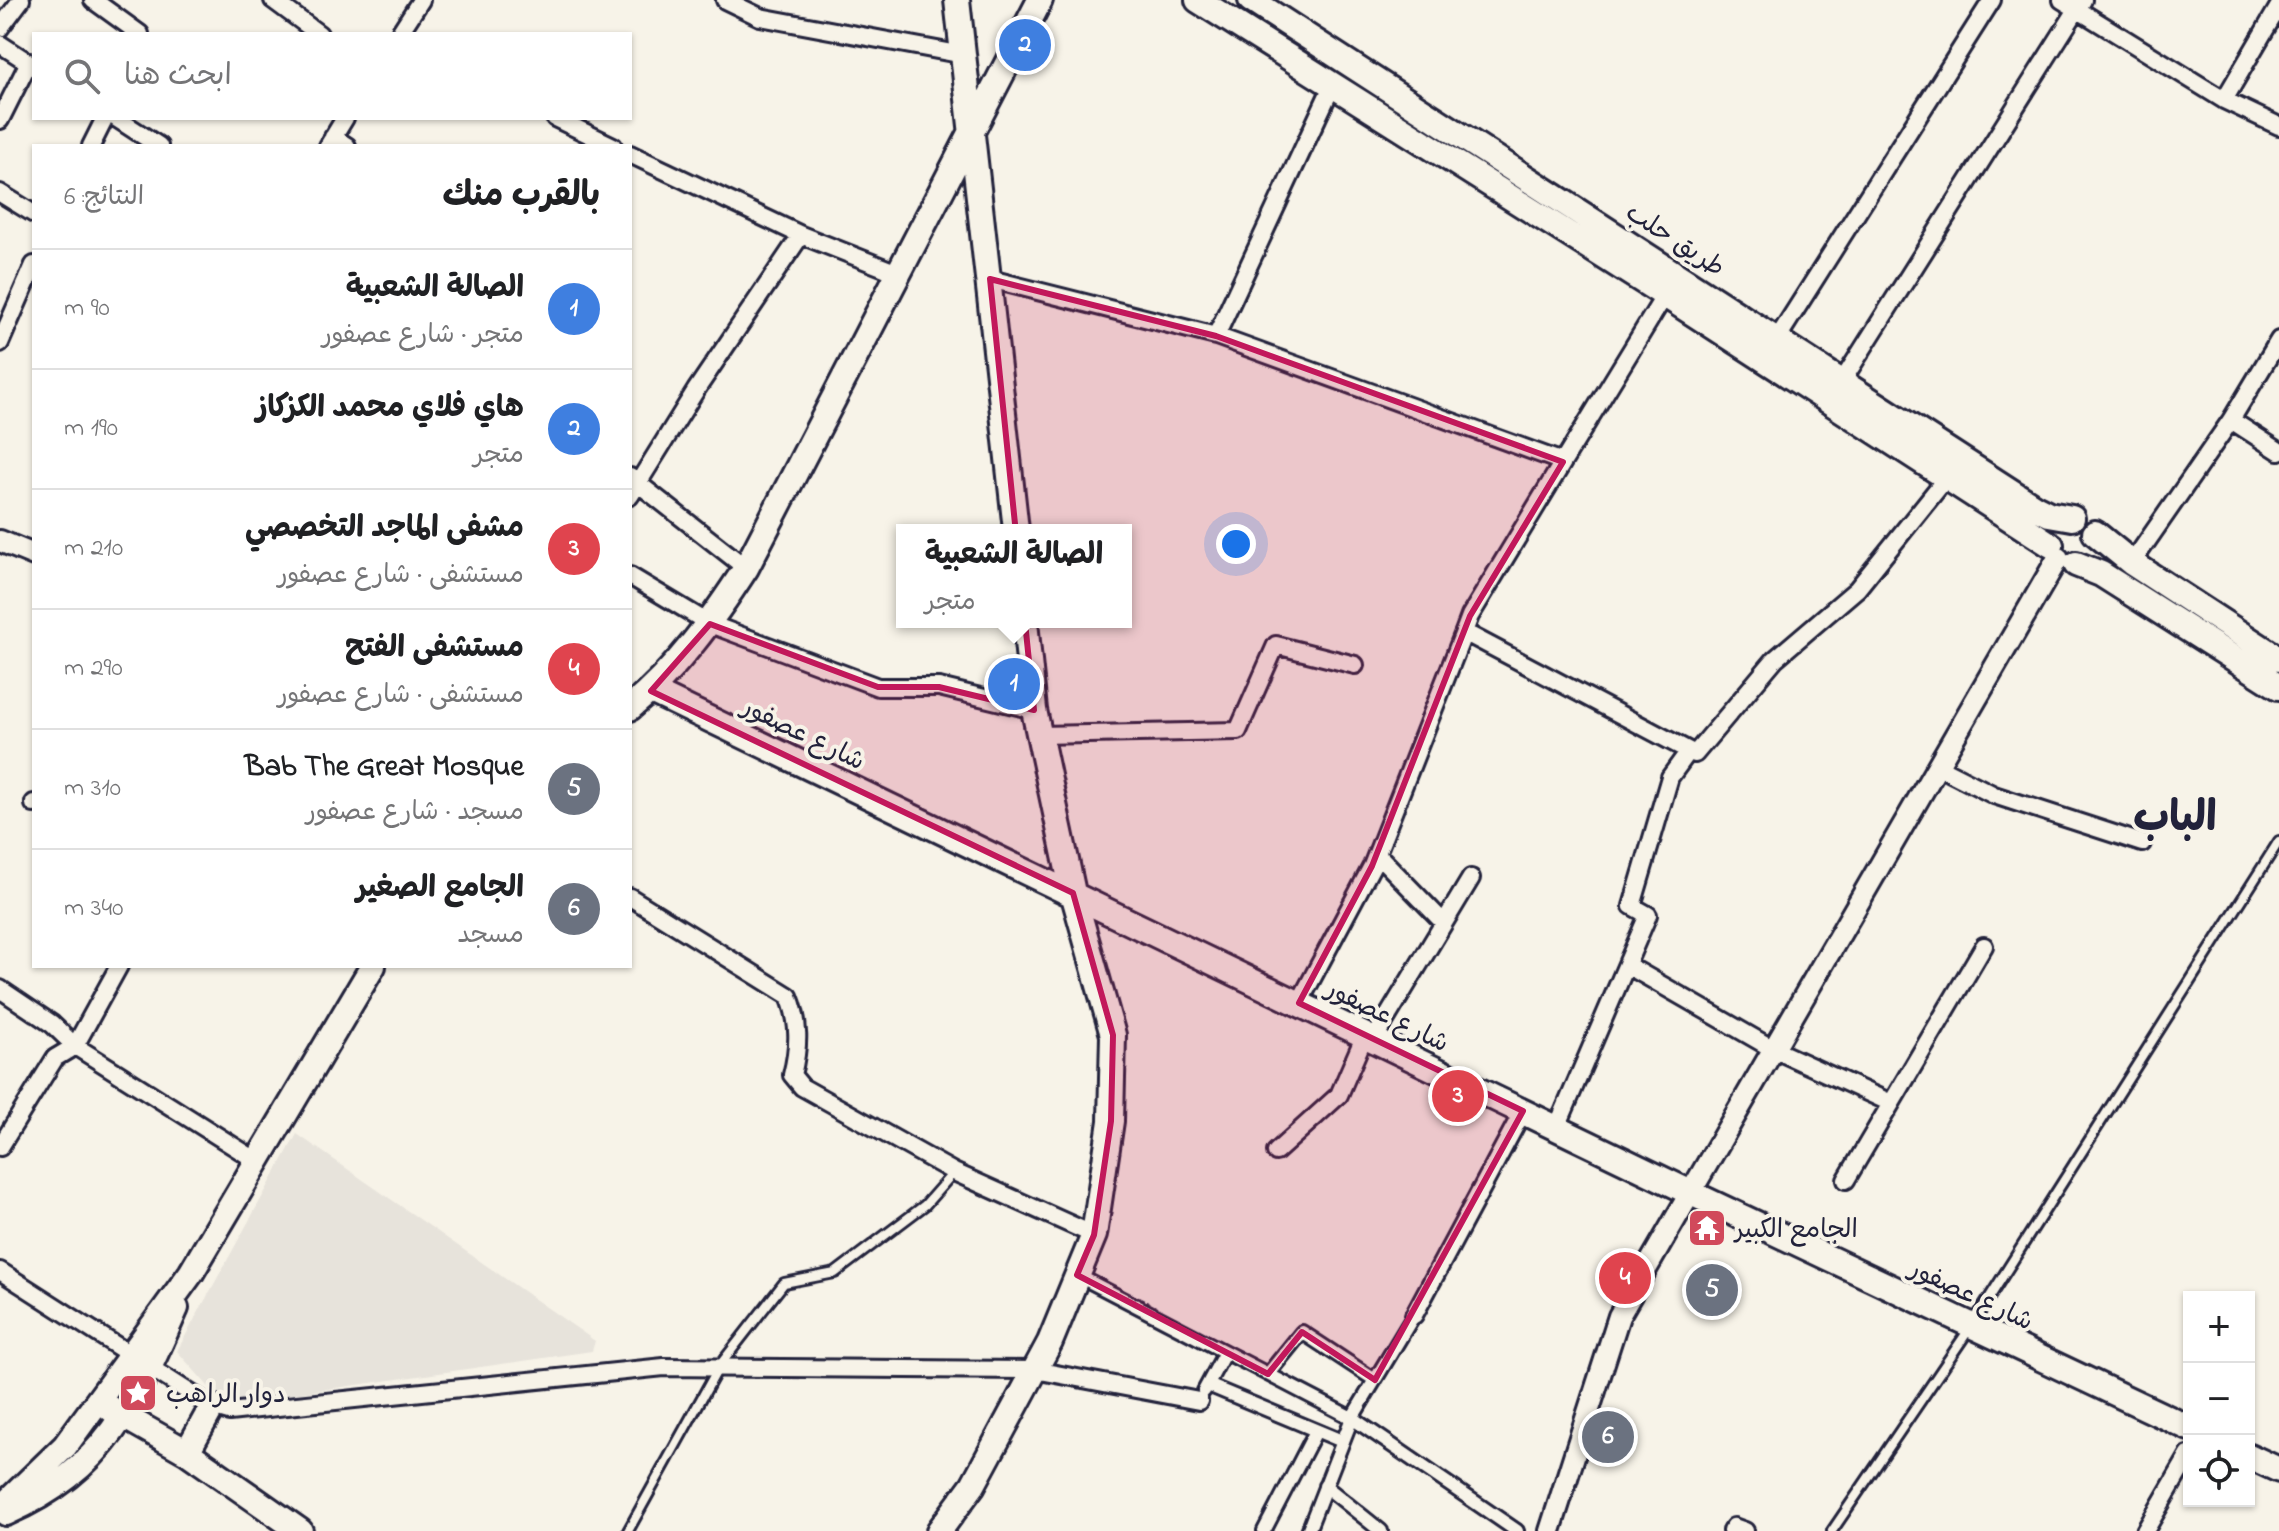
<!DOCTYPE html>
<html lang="ar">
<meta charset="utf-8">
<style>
:root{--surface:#fff;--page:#f2f2f2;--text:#202124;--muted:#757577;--line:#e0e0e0;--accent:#d1495b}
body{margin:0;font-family:"Indie Flower","Playpen Sans Arabic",sans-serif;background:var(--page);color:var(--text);direction:rtl}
.controls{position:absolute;right:24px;bottom:24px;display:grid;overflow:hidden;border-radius:0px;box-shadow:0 2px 6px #0004}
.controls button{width:72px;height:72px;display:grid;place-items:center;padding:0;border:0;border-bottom:2px solid var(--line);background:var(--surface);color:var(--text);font:40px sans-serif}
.you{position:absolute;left:1236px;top:544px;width:28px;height:28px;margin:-20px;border:6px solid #fff;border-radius:50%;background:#1a73e8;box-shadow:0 0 0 12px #1a73e833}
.badge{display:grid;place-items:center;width:52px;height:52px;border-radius:50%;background:var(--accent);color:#fff;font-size:26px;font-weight:700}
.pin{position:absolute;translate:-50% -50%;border:4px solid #fff;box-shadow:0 2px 8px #0006}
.popup{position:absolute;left:896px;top:524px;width:236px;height:104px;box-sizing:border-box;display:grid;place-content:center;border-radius:0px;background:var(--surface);filter:drop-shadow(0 2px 6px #0005);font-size:26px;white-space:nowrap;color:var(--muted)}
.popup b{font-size:30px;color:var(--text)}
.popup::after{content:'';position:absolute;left:50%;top:100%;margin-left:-16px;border:16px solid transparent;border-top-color:var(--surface)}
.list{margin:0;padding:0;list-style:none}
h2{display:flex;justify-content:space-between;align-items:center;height:104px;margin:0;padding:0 32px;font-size:34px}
h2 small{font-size:26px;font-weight:400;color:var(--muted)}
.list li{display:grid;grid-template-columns:52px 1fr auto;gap:24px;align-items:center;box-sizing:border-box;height:120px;padding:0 32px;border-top:2px solid var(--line)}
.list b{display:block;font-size:30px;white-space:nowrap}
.list p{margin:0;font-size:26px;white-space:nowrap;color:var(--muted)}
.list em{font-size:26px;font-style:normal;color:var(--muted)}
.icon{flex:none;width:44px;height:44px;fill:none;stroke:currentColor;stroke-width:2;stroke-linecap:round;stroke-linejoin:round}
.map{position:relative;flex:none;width:2279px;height:1531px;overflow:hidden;direction:ltr}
.search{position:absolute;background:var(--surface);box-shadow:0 2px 6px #0004;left:32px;top:32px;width:600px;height:88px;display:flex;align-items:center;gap:20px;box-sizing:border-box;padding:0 28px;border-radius:0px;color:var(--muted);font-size:30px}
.panel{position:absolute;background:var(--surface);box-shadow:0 2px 6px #0004;left:32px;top:144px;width:600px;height:824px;border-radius:0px;direction:rtl}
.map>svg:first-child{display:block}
</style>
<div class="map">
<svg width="2279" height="1531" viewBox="0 0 2279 1531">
<rect width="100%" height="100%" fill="#f7f3e8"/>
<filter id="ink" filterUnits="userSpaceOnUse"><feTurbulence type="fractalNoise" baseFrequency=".0125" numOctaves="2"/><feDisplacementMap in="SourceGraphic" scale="16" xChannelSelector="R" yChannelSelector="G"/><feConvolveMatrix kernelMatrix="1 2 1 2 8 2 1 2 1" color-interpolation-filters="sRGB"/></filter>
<g filter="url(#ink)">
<path fill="#e7e3db" d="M297 1134 595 1341 592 1351 224 1404 177 1351Z"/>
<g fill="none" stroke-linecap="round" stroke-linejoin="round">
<defs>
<path id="service" d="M628 1531 720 1365 784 1283 835 1273 925 1205 954 1172
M1832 1531 1972 1325 2279 841"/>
<path id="pedestrian" d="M1077 1275 1352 1418 1517 1531
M1268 1374 1302 1332 1375 1380
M1208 1385 1342 1441
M1204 1391 1225 1352
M1325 1486 1381 1531
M1264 1531 1316 1431
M1308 1531 1352 1418 1414 1315"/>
<path id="minor" d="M93 0 140 34
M273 0 319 34
M725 0 760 17 964 55
M2062 0 2224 100 2279 126
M0 28 21 0
M399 34 421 0
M0 44 34 66
M2224 100 2279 6
M116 118 159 146
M555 118 613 146
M0 120 29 62
M333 137 347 146
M91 146 105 118
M328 146 345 118
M630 154 801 235 900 274
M0 193 34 214
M990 279 1216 336 1563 462 1665 295
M1216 336 1333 84
M1777 339 1992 0
M0 343 34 265
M1843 380 2083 0
M2231 420 2279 451
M1563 462 1470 616 1464 632 1695 754 1775 659 1857 589 1947 477
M630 477 746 568
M630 496 696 390 801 235
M2132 563 2231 420 2279 340
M630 576 710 624 878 687H939L1034 710
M1039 735 1238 731 1276 645 1355 665
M1937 766 1994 795 2142 843
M34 804V803
M1377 854 1444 923
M630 897 789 996C800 1023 799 1047 792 1075L802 1087 954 1172 1094 1235
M1627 965 1773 1049 1891 1103
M0 989 52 1024 75 1046 257 1161
M1299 1003 1372 866 1464 632
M1374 1039 1471 878
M1557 1127 1648 915 1632 906 1670 777 1689 751
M0 1147 55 1058 75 1046 119 966
M1276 1152 1339 1095 1365 1035
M1846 1180 1984 946
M0 1271 212 1407 229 1412 664 1367 1035 1370 1199 1401
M1414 1315 1523 1111
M1731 1531 1734 1527 1745 1531
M2145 1531 2189 1455"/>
<path id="tertiary" d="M0 541 34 555
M1550 1531 1619 1316 2058 558"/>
<path id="secondary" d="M957 0 1016 530
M1198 0 1665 295 2051 545
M1251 0 2035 507 2049 514 2072 518
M2095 533 2132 563 2279 659
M2076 564 2101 574 2279 687
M651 691 1689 1192 2189 1428
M630 708C677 669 713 619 746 568L1040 0
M111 1409 187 1452 300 1531
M187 1452 212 1407
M2249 1456 2279 1470
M0 1509 65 1446 191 1273 373 966
M6 1513C106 1469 134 1404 176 1308
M939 1531 973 1485 1050 1342 1094 1235 1111 1121 1113 1035 1073 893 1034 710 1025 622"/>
</defs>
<use href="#service" stroke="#22223b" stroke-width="14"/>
<use href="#pedestrian" stroke="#22223b" stroke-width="18"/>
<use href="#minor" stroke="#22223b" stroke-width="22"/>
<use href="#tertiary" stroke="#22223b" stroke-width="26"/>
<use href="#secondary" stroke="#22223b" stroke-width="30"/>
<use href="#service" stroke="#f7f3e8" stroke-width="8"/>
<use href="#pedestrian" stroke="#f7f3e8" stroke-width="12"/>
<use href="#minor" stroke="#f7f3e8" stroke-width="16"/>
<use href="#tertiary" stroke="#f7f3e8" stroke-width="20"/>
<use href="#secondary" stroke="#f7f3e8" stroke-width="24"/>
</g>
</g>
<path fill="#c2185b" fill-opacity="0.2" stroke="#c2185b" stroke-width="6" stroke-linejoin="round" d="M990 279 1216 336 1563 462 1470 616 1372 866 1299 1003 1523 1111 1375 1380 1302 1332 1268 1374 1077 1275 1094 1235 1111 1121 1113 1035 1073 893 651 691 710 624 878 687H939L1034 710Z"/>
<defs>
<symbol id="temple-square" viewBox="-11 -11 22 22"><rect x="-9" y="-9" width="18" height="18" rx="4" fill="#d1495b" stroke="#f7f3e8"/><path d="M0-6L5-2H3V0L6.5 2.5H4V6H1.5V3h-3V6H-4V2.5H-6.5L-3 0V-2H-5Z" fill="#fff"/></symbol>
<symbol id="sight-square" viewBox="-11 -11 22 22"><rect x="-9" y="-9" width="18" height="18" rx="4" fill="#d1495b" stroke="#f7f3e8"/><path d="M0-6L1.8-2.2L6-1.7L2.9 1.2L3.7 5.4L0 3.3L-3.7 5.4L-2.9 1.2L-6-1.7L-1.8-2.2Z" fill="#fff"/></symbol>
</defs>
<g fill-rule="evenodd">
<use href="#temple-square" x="1685" y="1206" width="44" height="44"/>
<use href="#sight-square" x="116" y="1371" width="44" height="44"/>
</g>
<g text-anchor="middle" stroke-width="8" stroke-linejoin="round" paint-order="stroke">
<g font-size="26" fill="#22223b" stroke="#f7f3e8">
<text transform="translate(1676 239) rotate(33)" y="9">طريق حلب</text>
<text transform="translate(804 733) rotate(26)" y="9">شارع عصفور</text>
<text transform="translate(1388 1015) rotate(26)" y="9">شارع عصفور</text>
<text transform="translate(1972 1294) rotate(25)" y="9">شارع عصفور</text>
</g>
<g font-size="26" fill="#22223b" stroke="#f7f3e8" text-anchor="start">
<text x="1735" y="1237">الجامع الكبير</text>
<text x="166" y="1402">دوار الراهب</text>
</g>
<g font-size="42" font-weight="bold" fill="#22223b" stroke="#f7f3e8">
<text x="2175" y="830">الباب</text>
</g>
</g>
</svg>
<div class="controls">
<button>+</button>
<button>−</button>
<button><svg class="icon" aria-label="locate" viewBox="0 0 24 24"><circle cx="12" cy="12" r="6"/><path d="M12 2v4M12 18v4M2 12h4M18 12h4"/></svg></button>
</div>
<div class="you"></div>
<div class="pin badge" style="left:1014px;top:684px;background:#3f7fe0">1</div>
<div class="popup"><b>الصالة الشعبية</b>متجر</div>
<div class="pin badge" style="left:1025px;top:45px;background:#3f7fe0">2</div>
<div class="pin badge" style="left:1458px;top:1096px;background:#e0444e">3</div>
<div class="pin badge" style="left:1625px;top:1278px;background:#e0444e">4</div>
<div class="pin badge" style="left:1712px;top:1290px;background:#6b7280">5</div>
<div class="pin badge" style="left:1608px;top:1437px;background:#6b7280">6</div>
<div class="search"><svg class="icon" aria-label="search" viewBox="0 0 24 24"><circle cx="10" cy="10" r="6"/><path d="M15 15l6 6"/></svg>ابحث هنا</div>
<section class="panel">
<h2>بالقرب منك<small>النتائج: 6</small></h2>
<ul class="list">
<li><span class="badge" style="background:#3f7fe0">1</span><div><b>الصالة الشعبية</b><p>متجر · شارع عصفور</p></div><em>90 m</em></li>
<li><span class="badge" style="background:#3f7fe0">2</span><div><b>هاي فلاي محمد الكزكاز</b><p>متجر</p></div><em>190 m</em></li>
<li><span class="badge" style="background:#e0444e">3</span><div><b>مشفى الماجد التخصصي</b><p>مستشفى · شارع عصفور</p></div><em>210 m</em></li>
<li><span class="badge" style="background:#e0444e">4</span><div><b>مستشفى الفتح</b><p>مستشفى · شارع عصفور</p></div><em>290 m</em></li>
<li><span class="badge" style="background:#6b7280">5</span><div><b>Bab The Great Mosque</b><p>مسجد · شارع عصفور</p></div><em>310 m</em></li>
<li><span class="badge" style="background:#6b7280">6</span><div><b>الجامع الصغير</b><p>مسجد</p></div><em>340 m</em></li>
</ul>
</section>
</div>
